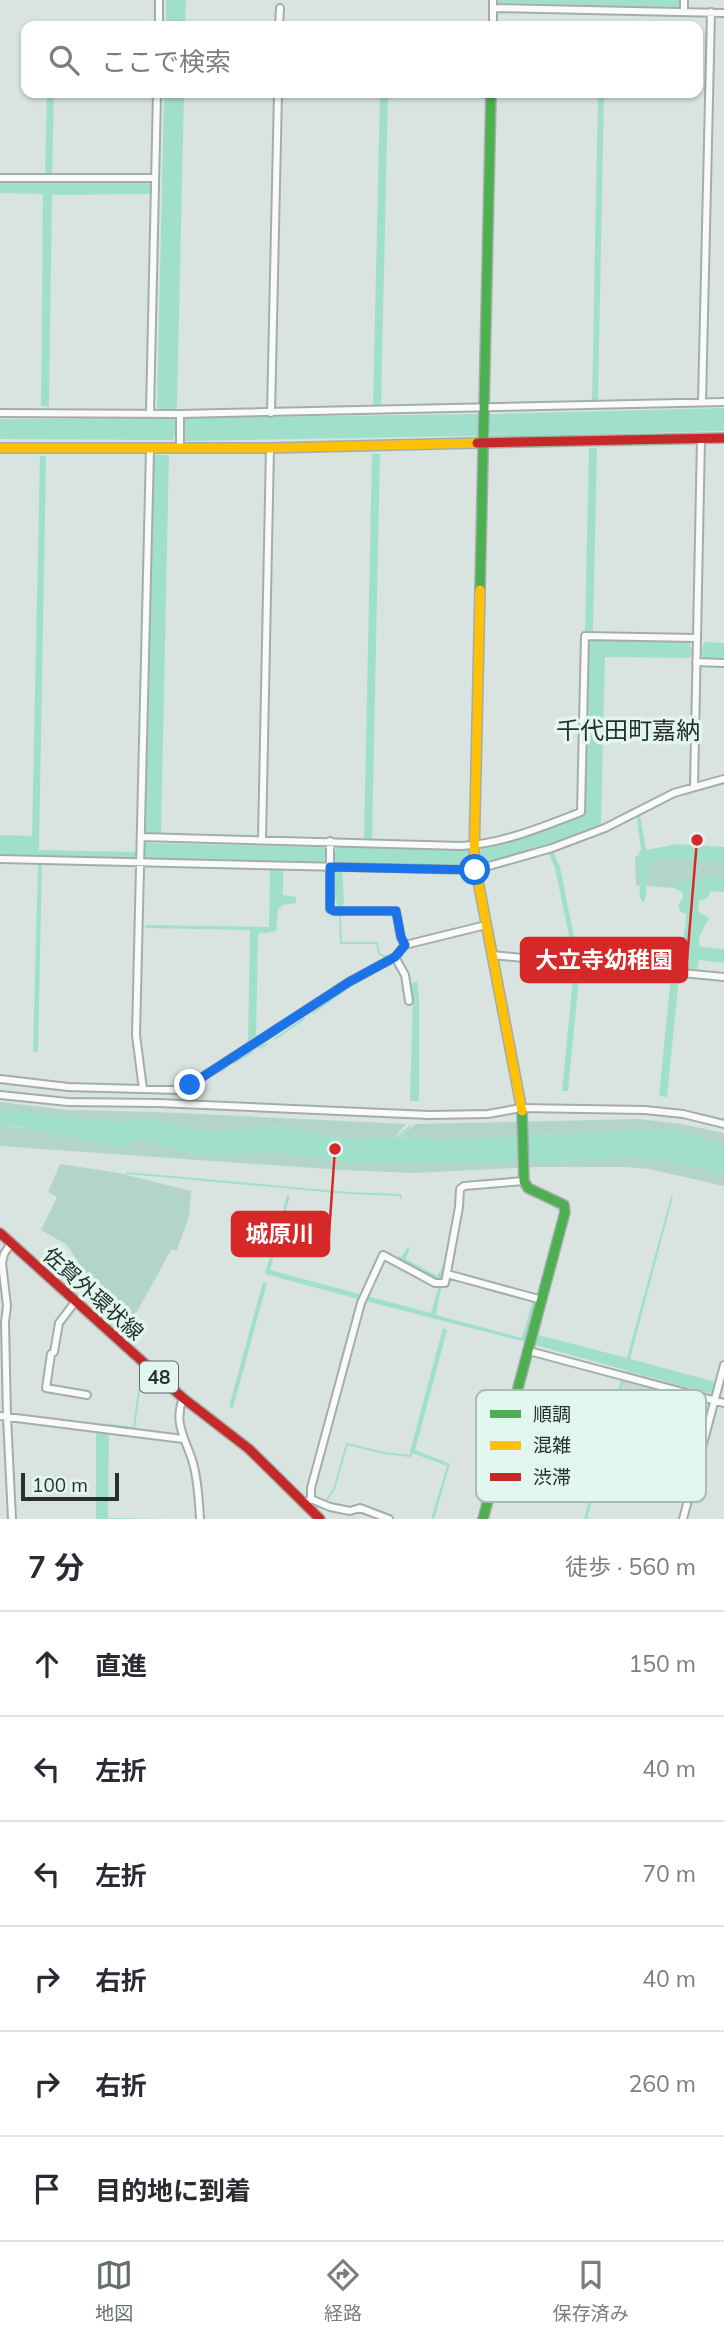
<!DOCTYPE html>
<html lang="ja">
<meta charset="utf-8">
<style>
:root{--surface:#fff;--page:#f2f2f3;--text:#2b2b33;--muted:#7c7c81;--line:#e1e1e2;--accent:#666e6b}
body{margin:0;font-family:Mulish,"Noto Sans JP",sans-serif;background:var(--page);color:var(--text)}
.scale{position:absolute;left:21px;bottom:18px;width:98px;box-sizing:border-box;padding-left:7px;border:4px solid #282f2c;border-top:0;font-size:19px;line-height:24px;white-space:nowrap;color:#282f2c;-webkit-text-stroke:5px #e1f6ee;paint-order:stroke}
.stop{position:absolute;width:21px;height:21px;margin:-16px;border:5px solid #1a73e8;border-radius:50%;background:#fff}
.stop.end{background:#1a73e8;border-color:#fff;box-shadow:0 2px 7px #0008}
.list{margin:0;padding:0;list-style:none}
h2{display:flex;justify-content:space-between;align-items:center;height:91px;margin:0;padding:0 28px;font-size:30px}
h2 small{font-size:23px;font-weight:400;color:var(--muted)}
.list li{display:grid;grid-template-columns:46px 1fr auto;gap:21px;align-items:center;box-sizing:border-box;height:105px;padding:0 28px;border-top:2px solid var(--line)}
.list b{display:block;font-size:26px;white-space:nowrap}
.list em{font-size:23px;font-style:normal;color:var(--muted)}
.icon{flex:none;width:38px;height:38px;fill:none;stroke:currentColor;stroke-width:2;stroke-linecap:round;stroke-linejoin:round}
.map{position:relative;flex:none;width:724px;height:1519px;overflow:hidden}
.search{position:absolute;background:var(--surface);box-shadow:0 2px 5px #0004;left:21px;right:21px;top:21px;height:77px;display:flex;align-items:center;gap:18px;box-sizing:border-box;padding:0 24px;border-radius:14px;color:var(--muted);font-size:26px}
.sheet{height:721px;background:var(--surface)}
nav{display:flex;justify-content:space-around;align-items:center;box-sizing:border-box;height:98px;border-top:2px solid var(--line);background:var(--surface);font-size:19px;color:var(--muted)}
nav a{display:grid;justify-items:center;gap:4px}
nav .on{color:var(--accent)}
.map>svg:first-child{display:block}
</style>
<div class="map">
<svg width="724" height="1519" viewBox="0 0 724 1519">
<rect width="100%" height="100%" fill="#d9e4e0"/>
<path fill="#c5dad2" d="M627 1368 688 1384 684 1407 713 1417 702 1459 609 1434Z"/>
<path fill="#b3d4c8" d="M724 853V892L636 885 635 856Z
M0 1102 67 1110 157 1112 406 1124 395 1137 344 1139 282 1126 209 1132 153 1119 115 1122 13 1112 0 1109Z
M639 1119 681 1124 724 1133V1146L677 1129 447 1139 400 1137 415 1124Z
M0 1126 139 1139 205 1157 269 1152 347 1162 537 1163 633 1157 682 1164 724 1174V1186L649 1169 627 1167H536L413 1173 343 1170 0 1146Z
M60 1164 119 1173 191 1191 189 1216 177 1250H171L134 1317 101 1297 67 1245 41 1230 57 1197 48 1192Z"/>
<path fill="#a0e0ca" d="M166 0H186L185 26H166Z
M498 0H680V7L498 3Z
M47 93H54L52 173H45Z
M164 93H184L177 407 176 409H168L167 417 174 419 175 424 185 425V418L478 414 480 421 489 420 490 414 724 408V431L491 437 489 429H480L478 436 186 441 184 435H175L173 440 0 439V419L164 418V409L157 408Z
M380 93H388L381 406H373Z
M598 93H604L598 401H592Z
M0 182 148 183 151 186 150 194 52 195 49 407 41 406 43 194 0 193Z
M589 448H597L593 632 585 631Z
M372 454H380L372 840H364Z
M153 455H169L161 834H145Z
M40 456H46L39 850 135 852 136 854H144V843L324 847 328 853H334L338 847 467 849 471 856H479L482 848 535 834 585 814 588 640 690 642V647L693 649H702L704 642 724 643V659H704L701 652H693L690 658 605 657 601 825 549 846 482 865 479 859H470L467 862V867L336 863 334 857H327L324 863 0 855V835L32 836Z
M640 815 646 850 677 844 724 847V863C717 860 710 863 703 861 688 859 660 852 650 866 643 877 650 892 643 903L640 898 638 855 641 850 637 817Z
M553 851 560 867 578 957 617 961 616 964 574 960 555 868 549 854Z
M38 864H42L38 1052H33Z
M270 870H283V895L296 897V903L283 905 278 909 276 931 258 934 256 1039 248 1042 250 930 145 928V925L269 927Z
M333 870H342L344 901 342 907 337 906 333 887Z
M724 876V892L711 891 707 898 699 901 698 910 701 914 705 915 709 918 699 937 700 947 724 949V963L699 960 697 971 672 969 668 965 669 961H677C681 956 687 920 686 914L681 912 678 906 683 898 682 892 669 886 670 883H679L686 879Z
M574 967 580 968 568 1091H562Z
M671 976 679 977 667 1097 659 1096Z
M417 981 419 997V1101H410L413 996 411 983Z
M0 1109 115 1122 153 1119 209 1132 282 1126 344 1139 395 1137 447 1139 677 1129 724 1146V1174L682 1164 633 1157 537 1163 347 1162 269 1152 205 1157 139 1139 124 1147 17 1127 0 1126Z
M287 1195 290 1196 270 1270 359 1294 358 1299 265 1274Z
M671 1196H673L630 1359 716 1382 712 1394 535 1345 538 1335 627 1358Z
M408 1247 410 1248 406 1259 437 1276 443 1266 445 1268 436 1315 522 1338 533 1300 537 1302 526 1342 365 1301 367 1296 431 1313 440 1281 396 1259 398 1256 401 1257Z
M263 1282 267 1283 233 1408 229 1407Z
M443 1328 447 1330 415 1450 450 1464 434 1519H431L447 1466 410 1452Z
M621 1379 624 1380 587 1519H584Z
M96 1432 109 1433 108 1518 170 1519H96Z"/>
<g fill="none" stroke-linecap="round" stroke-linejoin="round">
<path stroke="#a0e0ca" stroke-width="2" d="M340 915 341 943H377L379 954 387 957
M313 1013 348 988
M275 1039 304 1019
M259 1048 267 1044
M234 1063 252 1052
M218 1072 225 1069
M0 1083 70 1091 180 1093 207 1079
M398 1137 410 1126
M127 1173 349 1193 400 1195 401 1198
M102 1424 134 1428 139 1390
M323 1500 325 1502 334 1489 347 1444 384 1453 410 1456 412 1452"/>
<defs>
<path id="street" d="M493 8 724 13
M684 12V0
M159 26V0
M279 26 280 8
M493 26V0
M0 178H155
M702 402 711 12
M0 413 180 414V449
M150 413 157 93
M271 413 278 93
M180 414 724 402
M696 662 724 663
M694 787 701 438
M141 837 461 846C502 844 542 827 581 812L585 636 697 638
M262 839 270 448
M330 841V909L334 911H396L401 938 405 945
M0 859 475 870 552 848 605 828 674 793 724 779
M492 955 724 977
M395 957 405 975 409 1001
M0 1079 68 1087 179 1090 190 1085 349 982 395 957 405 945 486 925
M143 1089 136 1035 150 449
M0 1095 68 1102 158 1103 429 1115 488 1114 521 1108 645 1110 683 1114 724 1124
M11 1243 4 1254 2 1263 7 1306 5 1322 7 1417 12 1519
M447 1274 542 1300
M75 1302 59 1323 54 1352 51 1354 46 1388 87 1395
M529 1351 724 1403
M183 1398C173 1424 186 1439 193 1463 198 1481 199 1501 200 1519
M0 1416 183 1439
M311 1499 330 1507 350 1511 360 1508 389 1519
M304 1503 311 1499V1488L361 1303 383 1255 435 1283H445L459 1207 460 1189 464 1186 524 1181
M683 1519 724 1365"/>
<path id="fast" d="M480 590 491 93
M483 1519 565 1212 564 1205 528 1188 524 1181 522 1111"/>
<path id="slow" d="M0 448H270L477 443
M480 590 474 860 522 1111"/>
<path id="jam" d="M477 443 724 438
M0 1233 183 1398 249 1449 320 1519"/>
</defs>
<use href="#street" stroke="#a4adaa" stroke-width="10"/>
<use href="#fast" stroke="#a4adaa" stroke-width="12"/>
<use href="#slow" stroke="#a4adaa" stroke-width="12"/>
<use href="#jam" stroke="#a4adaa" stroke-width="12"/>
<use href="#street" stroke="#f9fbfa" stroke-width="6"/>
<use href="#fast" stroke="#4caf50" stroke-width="9"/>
<use href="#slow" stroke="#ffc107" stroke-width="9"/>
<use href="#jam" stroke="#c62828" stroke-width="9"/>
</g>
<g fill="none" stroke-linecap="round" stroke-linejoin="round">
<path stroke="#1a73e8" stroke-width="9" d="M190 1085 349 982 395 957 405 945 401 937 396 911H334L330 909V867L475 870"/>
</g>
<g text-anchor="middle" stroke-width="7" stroke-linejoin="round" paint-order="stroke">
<rect fill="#e1f6ee" stroke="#606b66" stroke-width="2" x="140" y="1361.5" width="38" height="31" rx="5"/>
<g font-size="19" font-weight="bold" fill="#282f2c">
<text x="159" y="1384">48</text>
</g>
<g font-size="21" fill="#282f2c" stroke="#e1f6ee">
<text transform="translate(93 1294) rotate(42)" y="7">佐賀外環状線</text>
</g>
<g font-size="24" fill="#282f2c" stroke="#e1f6ee">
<text x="628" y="739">千代田町嘉納</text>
</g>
</g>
<rect x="476" y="1390" width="230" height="112" rx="10" fill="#e1f6ee" stroke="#aabab4" stroke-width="2"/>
<rect x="490" y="1410" width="31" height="8" fill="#4caf50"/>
<rect x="490" y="1441" width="31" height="9" fill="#ffc107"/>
<rect x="490" y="1473" width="31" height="8" fill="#c62828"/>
<g font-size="19" fill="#282f2c">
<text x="533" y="1421">順調</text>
<text x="533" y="1452">混雑</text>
<text x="533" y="1484">渋滞</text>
</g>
<path fill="none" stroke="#d62828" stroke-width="2.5" d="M697 840L687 960M335 1149L329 1234"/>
<g fill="#d62828" stroke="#e1f6ee" stroke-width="2.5">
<circle cx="697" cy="840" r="7"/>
<circle cx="335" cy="1149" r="7"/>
</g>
<g fill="#d62828" stroke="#d62828" stroke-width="2.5">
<rect x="521" y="938" width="166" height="44" rx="7"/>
<rect x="232" y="1212" width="97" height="44" rx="7"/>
</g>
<g font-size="23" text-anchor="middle" font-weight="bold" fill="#fff">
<text x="604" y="968">大立寺幼稚園</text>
<text x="280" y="1242">城原川</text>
</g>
</svg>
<div class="scale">100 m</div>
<div class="stop" style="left:475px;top:870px"></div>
<div class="stop end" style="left:190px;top:1085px"></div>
<div class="search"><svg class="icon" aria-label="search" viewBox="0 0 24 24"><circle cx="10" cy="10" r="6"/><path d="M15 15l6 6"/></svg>ここで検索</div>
</div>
<section class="sheet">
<h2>7 分<small>徒歩 · 560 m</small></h2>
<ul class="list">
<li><svg class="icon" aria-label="ahead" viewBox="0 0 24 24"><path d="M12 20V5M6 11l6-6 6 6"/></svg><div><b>直進</b></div><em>150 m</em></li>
<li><svg class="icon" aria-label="left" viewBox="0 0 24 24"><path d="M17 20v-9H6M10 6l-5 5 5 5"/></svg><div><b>左折</b></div><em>40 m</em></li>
<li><svg class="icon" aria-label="left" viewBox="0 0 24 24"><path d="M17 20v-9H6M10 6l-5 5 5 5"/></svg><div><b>左折</b></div><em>70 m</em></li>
<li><svg class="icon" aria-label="right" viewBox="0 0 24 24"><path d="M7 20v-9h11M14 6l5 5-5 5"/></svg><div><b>右折</b></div><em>40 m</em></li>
<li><svg class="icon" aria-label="right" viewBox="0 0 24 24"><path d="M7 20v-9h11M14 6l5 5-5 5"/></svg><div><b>右折</b></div><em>260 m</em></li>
<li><svg class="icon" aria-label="arrive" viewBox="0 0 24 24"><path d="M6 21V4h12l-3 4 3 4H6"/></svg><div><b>目的地に到着</b></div></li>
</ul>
</section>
<nav>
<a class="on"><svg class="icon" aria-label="map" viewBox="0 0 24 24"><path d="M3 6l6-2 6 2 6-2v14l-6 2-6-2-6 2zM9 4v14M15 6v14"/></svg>地図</a>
<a><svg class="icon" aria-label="directions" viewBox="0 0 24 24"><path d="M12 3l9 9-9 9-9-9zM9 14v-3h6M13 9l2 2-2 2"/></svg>経路</a>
<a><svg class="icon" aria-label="saved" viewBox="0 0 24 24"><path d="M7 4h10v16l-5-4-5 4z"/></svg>保存済み</a>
</nav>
